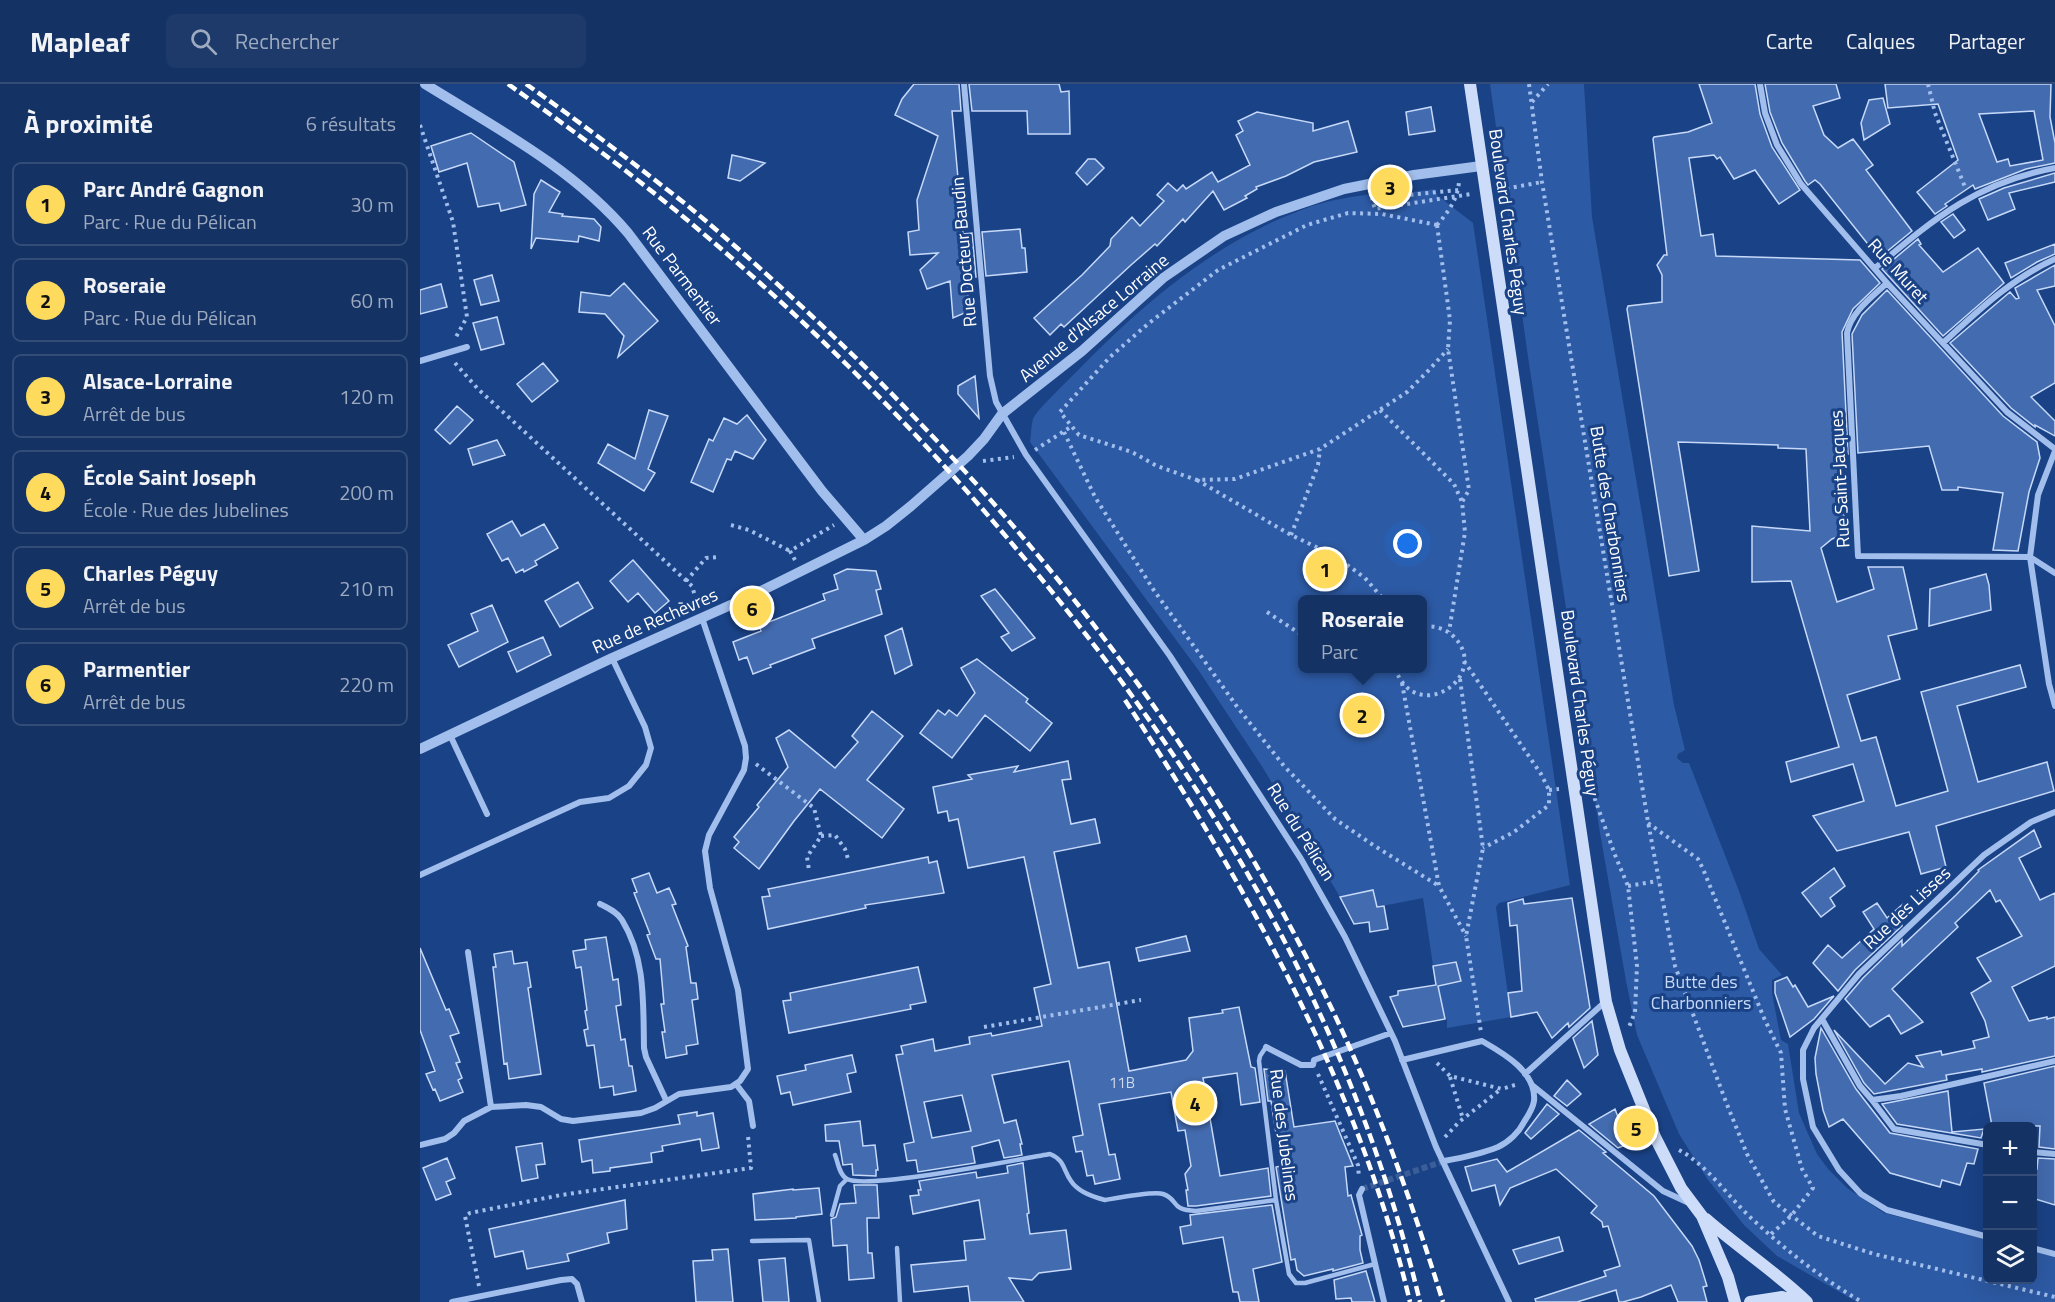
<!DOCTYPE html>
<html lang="fr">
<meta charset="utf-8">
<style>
:root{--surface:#143264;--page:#1d3a6a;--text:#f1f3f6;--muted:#9daabf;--line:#334d78;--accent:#fedb5c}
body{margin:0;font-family:"Titillium Web",sans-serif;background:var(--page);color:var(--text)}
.controls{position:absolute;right:18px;bottom:18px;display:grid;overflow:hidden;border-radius:9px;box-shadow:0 6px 24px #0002}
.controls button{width:54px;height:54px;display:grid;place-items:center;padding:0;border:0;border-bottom:2px solid var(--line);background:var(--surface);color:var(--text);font:30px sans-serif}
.you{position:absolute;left:988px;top:460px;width:21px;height:21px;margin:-15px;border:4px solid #fff;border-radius:50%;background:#1a73e8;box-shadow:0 0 0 9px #1a73e833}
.badge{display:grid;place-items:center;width:39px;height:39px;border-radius:50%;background:var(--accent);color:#111;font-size:20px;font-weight:700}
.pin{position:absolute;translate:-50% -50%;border:3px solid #fff;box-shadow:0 2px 6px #0006}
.popup{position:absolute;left:878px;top:511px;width:129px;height:78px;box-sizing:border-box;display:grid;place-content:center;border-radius:9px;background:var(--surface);filter:drop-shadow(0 2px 4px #0005);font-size:20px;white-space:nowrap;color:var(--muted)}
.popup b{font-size:22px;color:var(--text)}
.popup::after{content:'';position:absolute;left:50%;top:100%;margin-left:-12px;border:12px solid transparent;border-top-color:var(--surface)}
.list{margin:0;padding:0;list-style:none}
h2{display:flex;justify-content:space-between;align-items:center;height:78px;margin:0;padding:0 24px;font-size:26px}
h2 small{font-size:20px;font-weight:400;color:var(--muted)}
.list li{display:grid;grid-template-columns:39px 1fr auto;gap:18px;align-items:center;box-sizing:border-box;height:84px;margin:0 12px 12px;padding:0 12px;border:2px solid var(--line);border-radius:9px}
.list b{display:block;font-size:22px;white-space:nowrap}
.list p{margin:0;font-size:20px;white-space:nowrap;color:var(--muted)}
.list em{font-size:20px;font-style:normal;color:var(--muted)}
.icon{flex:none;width:33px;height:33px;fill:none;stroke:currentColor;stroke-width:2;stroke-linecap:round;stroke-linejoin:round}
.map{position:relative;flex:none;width:1635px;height:1218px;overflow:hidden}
header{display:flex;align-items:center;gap:36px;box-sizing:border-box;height:84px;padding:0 30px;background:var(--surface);border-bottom:2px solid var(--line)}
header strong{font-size:28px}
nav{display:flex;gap:33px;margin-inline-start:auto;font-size:21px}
.search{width:420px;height:54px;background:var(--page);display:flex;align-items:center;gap:15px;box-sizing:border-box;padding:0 21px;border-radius:9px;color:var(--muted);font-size:22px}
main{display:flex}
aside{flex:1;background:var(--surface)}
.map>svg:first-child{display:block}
</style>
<header>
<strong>Mapleaf</strong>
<div class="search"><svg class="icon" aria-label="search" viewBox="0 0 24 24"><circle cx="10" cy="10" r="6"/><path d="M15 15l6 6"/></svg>Rechercher</div>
<nav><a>Carte</a><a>Calques</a><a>Partager</a></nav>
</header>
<main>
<aside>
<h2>À proximité<small>6 résultats</small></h2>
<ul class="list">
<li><span class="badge">1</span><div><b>Parc André Gagnon</b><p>Parc · Rue du Pélican</p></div><em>30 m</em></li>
<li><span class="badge">2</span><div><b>Roseraie</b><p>Parc · Rue du Pélican</p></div><em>60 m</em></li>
<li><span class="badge">3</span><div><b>Alsace-Lorraine</b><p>Arrêt de bus</p></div><em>120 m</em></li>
<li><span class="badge">4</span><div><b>École Saint Joseph</b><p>École · Rue des Jubelines</p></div><em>200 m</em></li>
<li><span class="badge">5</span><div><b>Charles Péguy</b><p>Arrêt de bus</p></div><em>210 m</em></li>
<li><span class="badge">6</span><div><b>Parmentier</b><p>Arrêt de bus</p></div><em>220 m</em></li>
</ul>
</aside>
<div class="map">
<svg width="1635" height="1218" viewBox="0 0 1635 1218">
<rect width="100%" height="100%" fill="#1a4286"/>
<path fill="#2d5aa4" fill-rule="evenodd" d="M1070 0H1164L1172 133 1254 621 1265 666 1258 670 1257 674 1263 679H1269L1319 807 1339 865 1362 891 1352 896V909L1361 956 1368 960 1379 1029 1397 1070 1409 1086 1427 1104 1464 1129 1567 1156 1568 1196H1612L1613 1167 1635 1173V1218H1437L1357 1172 1324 1141 1288 1096 1259 1050 1217 951 1206 897 1180 749 1108 273Z
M1015 105 1017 111 1053 139 1150 801 1079 819 1076 823 1091 933 1027 944V935H1025L1016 902 1003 814 957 823 953 806 920 813 843 684 779 587 610 358C611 351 611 342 613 335 616 326 653 292 662 282 729 214 801 154 892 122 911 116 931 113 951 110V114ZM882 516H1002V584H882Z"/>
<path fill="#436baf" stroke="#c6d9f9" stroke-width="1.5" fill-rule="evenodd" d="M494 0H539L541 27H532L543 150 552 149 556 193H547L549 227 533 234 530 197 507 205 500 186 518 169 490 171 488 148 499 146 497 116 518 52 475 31 482 15Z
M549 0H639L641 8 649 7 650 50H608L607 27H552Z
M1279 0H1335L1340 30 1352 63 1380 106 1359 120 1335 86 1314 95 1300 73 1297 75 1294 71 1269 74 1281 152 1293 150 1296 172 1440 176 1460 199 1433 225 1422 248 1428 370 1421 371 1425 450 1412 455 1401 464 1417 518 1454 505 1448 483H1483L1497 545 1468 552 1480 595 1427 611 1441 657 1456 653 1476 722 1528 707 1501 608 1600 581 1606 603 1537 622 1558 698 1627 678 1634 707 1516 742 1526 783 1501 790 1489 748 1417 767 1393 732 1444 717 1433 680 1371 698 1366 678 1419 663 1371 497 1332 498V442L1390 447 1386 365 1358 364V361L1258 358 1279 487 1249 492 1207 225 1208 222 1242 218V191L1237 181 1244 171H1247L1233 55 1234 53 1268 48 1292 39Z
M1345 0H1416L1420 14 1393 22 1404 51 1418 64 1433 55 1453 81 1446 86 1492 147 1459 174 1400 100 1395 96 1388 101 1385 97 1362 59 1350 28Z
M1465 0H1631L1630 33 1635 59V79L1606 85 1555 105 1553 101 1525 120 1527 122 1515 130 1497 108 1538 76 1518 20 1468 24ZM1614 27 1623 76 1590 82 1588 75 1577 78 1559 30Z
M1463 14 1470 40 1444 56 1441 39 1449 16Z
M1011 23 1015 47 989 51 986 28Z
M837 28 893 39V47L928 37 937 68 894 78 866 92 836 103 837 105 825 112 827 114 804 126 793 107 765 138 763 135 737 162 735 160 711 181 644 243 641 240 630 251 614 234 662 191 690 162 691 155 712 133 720 142 744 117 737 111 748 99 757 107 763 101 766 105 792 88 798 98 830 81 816 51 823 47 818 37Z
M51 49 94 78 106 121 81 127 79 119 58 123 47 79 19 88 11 62Z
M312 71 321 73 345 79 320 97 308 94Z
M668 75H675L684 84 667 101 656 89Z
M1635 89V98L1589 109 1595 125 1568 136 1559 115 1584 104Z
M121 96 140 108 129 128 143 130 142 132 174 135 181 143 179 157 159 152 158 158 116 154 111 165 114 110Z
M1533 130 1545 146 1534 154 1521 138Z
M600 145 602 164H605L607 188 566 192 562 148Z
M1498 155 1501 160 1499 161 1523 188 1558 164 1584 199 1523 252 1462 185Z
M1635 160V170L1617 178 1591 194 1585 179Z
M1635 181V202L1617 206 1635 242V299L1611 313 1635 337V352L1615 341V343L1591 324 1530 259 1590 208 1596 215 1599 214 1595 204Z
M72 191 79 217 61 221 54 196Z
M204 199 238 237 198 273 204 252 185 230 159 228 161 208 190 212Z
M21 200 27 223 0 230V206Z
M1467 206 1583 332 1617 358 1620 374 1609 408 1598 467 1573 466 1583 409 1538 403V406H1522L1509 362 1438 369 1432 250 1442 231Z
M77 233 84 260 61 266 53 239Z
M123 279 138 297 112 318 97 300Z
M555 292 559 334 538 310V302Z
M37 322 53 336 30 360 15 346Z
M229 326 248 332 228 385 235 389 224 407 178 379 188 360 215 375Z
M327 331 346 356 333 375 315 367 311 376 307 375 293 408 271 398 289 355 293 357 304 334 317 340Z
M77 356 85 371 53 381 48 365Z
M92 437 101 452 124 440 138 464 115 477 117 481 104 488 103 485 96 489 88 474 82 477 67 450Z
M213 476 249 517 235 529 218 509 208 518 190 497Z
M427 485 456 487 461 505 456 506 462 530 392 555 395 564 350 581 351 583 333 590 327 573 319 576 313 558 341 547 339 542 405 516 403 510 418 505 414 491Z
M1566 490 1569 501 1571 526 1509 542 1510 505Z
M158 498 173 524 140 543 125 517Z
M575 505 615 554 592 567 581 553 589 549 561 512Z
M72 521 88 558 39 583 28 561 58 547 51 530Z
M482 544 492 581 475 590 465 552Z
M123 553 131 571 97 588 88 568Z
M557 575 608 615 606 618 632 639 610 667 565 631 532 674 500 649 518 626 525 631 529 626 537 632 555 609 541 584Z
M452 627 483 652 447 696 484 725 462 754 400 705 374 737 339 785 314 764 319 758 314 753 339 723 337 721 368 683 356 654 369 646 415 684 438 658 432 652Z
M648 677 651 695 642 696 651 740 675 735 680 759 634 768 658 884 689 878 709 987 766 976 773 967 769 934 803 929 802 926 819 923 831 983 835 984 840 1018 821 1021 817 989 783 994 800 1092 848 1084 851 1112 776 1122H768L766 1106H768L765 1090 771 1082 765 1046 758 1047 751 1008 679 1020 689 1071 695 1070 700 1095 675 1100 673 1091 667 1092 662 1067 656 1068 653 1053 663 1051 649 977 572 991 584 1039 596 1036 602 1060H600L602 1071 584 1074 579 1056 552 1063 555 1079 498 1088 496 1076 487 1077 484 1060 494 1058 476 971 483 970 481 962 513 955 515 967 550 960 549 953 571 949 572 952 622 942 614 904 631 900 604 773 548 784 538 735 529 737 527 727 518 729 513 703 552 695 548 691 598 682 594 688ZM542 1011 551 1047 512 1054 504 1018Z
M1614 746 1621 763 1599 774 1620 816 1635 809V882L1592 903 1609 937 1627 933V935L1635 933V972L1562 988V985L1526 991 1527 996 1454 1010 1444 999 1414 946 1465 1000 1488 979 1503 983 1496 972 1521 967 1522 971 1555 964 1553 957 1569 953 1565 937 1551 909 1571 897 1557 874 1602 852 1580 816 1576 818 1570 806 1535 839 1538 843 1472 905 1503 938 1481 950 1469 931 1450 943 1425 915 1443 894 1482 856V862L1536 811 1559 787 1558 786Z
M508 773 509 779 517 777 524 809 445 821 446 824 348 845 342 813 350 812 348 805Z
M1414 784 1425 802 1410 814 1415 822 1401 833 1382 809Z
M229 789 237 809 249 804 256 820 252 821 268 862 266 863 271 899H276L278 915 272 916 278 960 266 962 267 970 246 974 242 948H245L241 920H244L240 875H236L227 851 230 850 214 809 217 808 212 795Z
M953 806 957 823 964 822 968 845 950 848 949 838 934 840 920 813Z
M1152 814 1170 924 1149 943 1148 939 1132 954 1117 928 1091 933 1088 909 1102 907 1097 841 1090 842 1088 819 1103 815 1104 820Z
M1457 819 1467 834 1482 821V842L1435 886 1418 907 1393 879 1408 861 1422 874 1454 845 1443 828Z
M766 852 770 867 719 877 716 864Z
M186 853 193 896 198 895 200 912 201 921 196 922 201 956 205 955 209 982H212L216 1007 194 1011 193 1002 180 1004 174 961 167 962 164 946 168 945 165 927 167 926 161 883 156 884 153 867 166 865 165 856Z
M0 864 26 926 29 925 39 949 30 952 40 978 36 979 42 994 38 996 43 1008 20 1017 15 1005 13 1006 6 990 15 987 0 946Z
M92 867 94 880 107 878 111 903 108 904 121 990 89 995 87 979 84 980 73 883H76L74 870Z
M1036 878 1041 897 1018 902 1025 935 983 943 970 913 978 911V907L1016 901 1013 882Z
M498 883 506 918 490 921 491 925 369 949 363 917 371 916 370 909Z
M1367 893 1373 903 1375 901 1388 923 1414 912 1394 935 1370 953 1355 909V898Z
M1172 937 1178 971 1164 984 1153 954Z
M1401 944 1436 1005 1470 1049 1558 1065 1554 1080 1547 1079 1540 1101 1522 1096 1520 1103 1470 1089 1423 1035 1409 1043 1403 1026 1396 990 1395 974Z
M432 971 436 988 427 990 431 1008 373 1021 370 1008 361 1010 357 992 386 986 385 981Z
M1635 982V1065L1619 1063 1620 1042H1572L1564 999Z
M844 985 865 987 874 1043 915 1037 933 1082 925 1083 928 1112 931 1111 942 1151 940 1152V1166L943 1179 913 1187V1185L884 1192 877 1186 875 1175 871 1176 856 1083 861 1082 851 1017H848Z
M1147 996 1161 1010 1147 1022 1134 1012Z
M1528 1007 1532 1048 1564 1045 1561 1054 1477 1040 1462 1020Z
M1127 1020 1139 1030 1111 1055 1105 1049Z
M1195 1025 1208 1060 1198 1064 1169 1040Z
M277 1028V1032L293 1029 299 1064 282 1067 280 1055 242 1062 243 1067 231 1069 232 1078 190 1084V1087L173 1089 172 1076 162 1078 159 1056 260 1040 258 1031Z
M440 1037 443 1062 455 1061 458 1086H456V1092L433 1091 432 1080 423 1081 419 1057H406L405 1041Z
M1159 1046 1186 1068 1183 1069 1234 1112 1272 1162 1279 1176 1287 1202 1283 1203 1287 1218H1258L1251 1201 1221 1213 1203 1218H1199L1196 1206 1157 1218H1116L1115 1215 1186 1192 1184 1187 1200 1182 1188 1142 1183 1143 1182 1138 1171 1129 1177 1122 1136 1085 1090 1104 1080 1121 1075 1101 1052 1107 1045 1083 1077 1075 1087 1088Z
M122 1059 125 1080 116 1081 118 1094 102 1097 96 1063Z
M27 1074 35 1094 26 1098 31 1110 16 1116 3 1084Z
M1618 1074 1635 1075V1121L1612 1114V1084L1617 1085Z
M603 1079 609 1129 607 1130 610 1150 646 1146 651 1185 619 1189 612 1196 589 1194 604 1218H550L548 1202 494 1208 491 1181 546 1176 544 1157 565 1155 559 1116 493 1130 490 1112 499 1111 498 1106H501L499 1097 556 1088 557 1094 588 1089 587 1082Z
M434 1101H457L459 1134H447L448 1169H452L454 1194 429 1196 427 1161 413 1162 411 1135 416 1133 420 1120 436 1119Z
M399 1104 402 1130 376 1133V1134L335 1136 333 1110 373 1105V1106Z
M205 1116 207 1145 187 1149 189 1159 147 1170 149 1177 107 1185 103 1167 75 1173 69 1145Z
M852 1121 862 1178 833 1185 839 1218H820L818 1208H813L803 1153 763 1160 760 1143 771 1141 770 1131Z
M1139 1153 1143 1167 1099 1180 1093 1166Z
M308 1165 313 1218H276L273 1177 293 1176 292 1166Z
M365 1174 369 1218H343L339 1176Z
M946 1187 955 1218H932L931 1214 916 1215 914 1196Z"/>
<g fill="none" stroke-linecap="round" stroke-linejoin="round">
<path stroke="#3c5e98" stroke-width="6" stroke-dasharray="6 3" stroke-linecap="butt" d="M942 1105 1024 1077"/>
<path stroke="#a1beec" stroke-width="4" stroke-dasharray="3 4.5" stroke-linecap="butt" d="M1109 0 1122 98 1228 738 1255 882 1306 1018 1327 1070 1354 1118 1398 1152 1454 1170 1635 1213
M1508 0 1515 29 1545 103
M1112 18 1128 0
M0 41 33 138 47 233 36 253
M1079 106 1122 98
M968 113 1039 106
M954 115H952L955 125 1051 110
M1017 141 962 130 928 129 887 141 798 186 729 239 690 273 640 328 659 351 712 368 737 382 777 396 815 395 900 365 987 308 1008 287 1028 265
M1017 141 1030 236 1028 265 1049 406 1042 418
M1017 141C1028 128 1038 115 1039 97
M35 279 58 305 272 502 278 522
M960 326 1034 400 1042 418 1045 448 1029 548
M644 348 675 413 733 505 818 624 864 682 915 735 953 761 1019 802
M615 366 652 342
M563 377 594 373
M777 396 871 451 915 472 945 494 964 516
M311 441 329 446 370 467
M871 451 898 381 900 365
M375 476 370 467 414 441
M266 497 286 474 300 473
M847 528 882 551
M1044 577 1121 690 1129 706V721L1094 748 1063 764
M975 584C996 645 1075 590 1032 551 1024 544 1013 541 1002 543
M1040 595 1063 764 1046 852 1061 948
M982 599 1019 802 1046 852
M336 680 394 724 401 752 387 773 389 786
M1129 706 1139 705
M1172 707 1195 771 1208 802 1217 882 1215 928 1209 943
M1228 739 1278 775 1283 785 1344 934 1361 969 1365 1025 1382 1085 1393 1104 1371 1132 1350 1151
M401 752 415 751 425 765 429 778
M1208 802 1238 797
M564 943 721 916
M1017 979 1030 992 1082 1005 1098 1000
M898 990 938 1081 939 1094
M1030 993 1043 1035
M1025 1053 1039 1038 1081 1005
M1259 1066C1287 1081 1306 1110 1329 1132 1364 1165 1401 1194 1442 1218
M59 1202 45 1132 50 1129 141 1111 331 1084 328 1052"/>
<path stroke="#a1beec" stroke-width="4.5" d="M846 963 840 972 839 977 856 1116 869 1190 876 1199H885L955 1180
M415 1071C418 1078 419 1091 427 1095 448 1106 599 1075 630 1070 645 1076 643 1086 651 1097 658 1108 673 1113 685 1116 697 1114 734 1107 743 1110 760 1116 749 1126 776 1127L856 1116
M412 1131 420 1102 427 1095
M332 1157 389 1156 399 1218
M477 1164 480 1218"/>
<path stroke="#a1beec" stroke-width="6" d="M544 0 570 292 576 318 606 371 750 572 881 775 925 853 975 957 1016 1063 1089 1218
M1340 0 1345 29 1357 61 1381 100 1467 199 1587 328 1635 365
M1455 184C1514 135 1557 98 1635 84
M1467 199C1452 213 1431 228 1427 249L1438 472 1610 473 1635 489
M1524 258C1558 227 1592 194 1635 175
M0 277 47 263
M1635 367 1618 411 1610 473 1629 600 1635 622
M30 651 67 730
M0 791 160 718 189 714 209 702 226 681 231 664 225 643 192 574
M180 820C188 824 197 828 202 836 226 875 223 920 224 964L226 973 246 1016
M48 868 71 1023
M1402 935 1440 1002 1452 1016 1481 1012 1635 977
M846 963 881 981H893L894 976 971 949
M982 976 1062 957C1083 969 1117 988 1114 1017 1113 1024 1108 1032 1104 1038 1099 1048 1089 1058 1078 1063 1061 1070 1041 1074 1024 1077
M1105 990 1185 918
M316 1000 329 1017 333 1042
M1112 1001 1243 1107 1269 1119
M1452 1016 1474 1045 1568 1061
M0 1061 25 1055 34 1049 44 1037 71 1023 106 1021 121 1023 141 1035 153 1037 221 1029 235 1024 259 1010 311 1003 320 997 328 985 318 906 290 804 285 767 289 751 324 686 326 674 325 662 282 534
M1612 1068 1635 1070
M942 1105 939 1111 964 1218
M1568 1153 1467 1126 1441 1110 1419 1086 1393 1043 1383 995V966L1394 944 1439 890 1564 771 1611 738 1635 728
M1612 1164 1635 1170
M32 1218 141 1196 152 1195 157 1200 162 1218"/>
<path stroke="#a1beec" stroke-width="10" d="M5 0C76 44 153 84 208 149L402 407 444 456
M0 665 192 574 333 511 444 456 466 442 491 422 548 372 564 355 582 330 662 267 743 194 804 152 856 128 924 105 994 91 1061 82"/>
<path stroke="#cdddf9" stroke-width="12" d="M1050 0 1186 918 1200 966 1235 1053 1261 1104 1282 1132 1308 1193 1315 1218
M1286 1135C1319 1164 1356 1188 1387 1218
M1330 1218 1362 1213 1378 1218"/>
<path stroke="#fff" stroke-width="4.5" stroke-dasharray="10 4.5" stroke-linecap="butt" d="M88 0C158 50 227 101 292 157 401 250 502 352 594 462 784 686 931 930 1000 1218
M106 0C161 39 215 80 268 122 326 170 382 222 436 274 626 461 794 678 909 919 956 1016 991 1116 1023 1218
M705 616C827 803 938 999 990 1218"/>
</g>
<g text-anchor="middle" stroke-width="6" stroke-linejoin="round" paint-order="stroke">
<g font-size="15" fill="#d0daeb">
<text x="702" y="1004">11B</text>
</g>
<g font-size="18" fill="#fff" stroke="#1a4286">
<text transform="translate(1088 138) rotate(82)" y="6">Boulevard Charles Péguy</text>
<text transform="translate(544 168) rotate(-95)" y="6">Rue Docteur Baudin</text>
<text transform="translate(1478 187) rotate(48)" y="6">Rue Muret</text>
<text transform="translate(262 192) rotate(53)" y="6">Rue Parmentier</text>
<text transform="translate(674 234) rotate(-40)" y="6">Avenue d'Alsace Lorraine</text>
<text transform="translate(1420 395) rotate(-93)" y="6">Rue Saint-Jacques</text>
<text transform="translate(1190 430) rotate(81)" y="6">Butte des Charbonniers</text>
<text transform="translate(235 537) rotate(-24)" y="6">Rue de Rechèvres</text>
<text transform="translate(1160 619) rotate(82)" y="6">Boulevard Charles Péguy</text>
<text transform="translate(881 748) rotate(58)" y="6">Rue du Pélican</text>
<text transform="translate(1487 824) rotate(-43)" y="6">Rue des Lisses</text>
<text transform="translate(864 1051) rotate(83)" y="6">Rue des Jubelines</text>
</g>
<g font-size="18" fill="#c6d9f9" stroke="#1a4286">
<text x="1281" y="904">Butte des<tspan x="1281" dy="21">Charbonniers</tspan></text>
</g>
</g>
</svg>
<div class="controls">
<button>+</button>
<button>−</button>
<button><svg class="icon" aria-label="layers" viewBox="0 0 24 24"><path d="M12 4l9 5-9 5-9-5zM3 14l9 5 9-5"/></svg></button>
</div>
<div class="you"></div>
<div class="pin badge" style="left:905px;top:485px">1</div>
<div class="pin badge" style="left:942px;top:631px">2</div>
<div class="popup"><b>Roseraie</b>Parc</div>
<div class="pin badge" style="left:970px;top:103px">3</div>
<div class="pin badge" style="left:775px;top:1019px">4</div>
<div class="pin badge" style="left:1216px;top:1044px">5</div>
<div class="pin badge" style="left:332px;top:524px">6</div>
</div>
</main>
